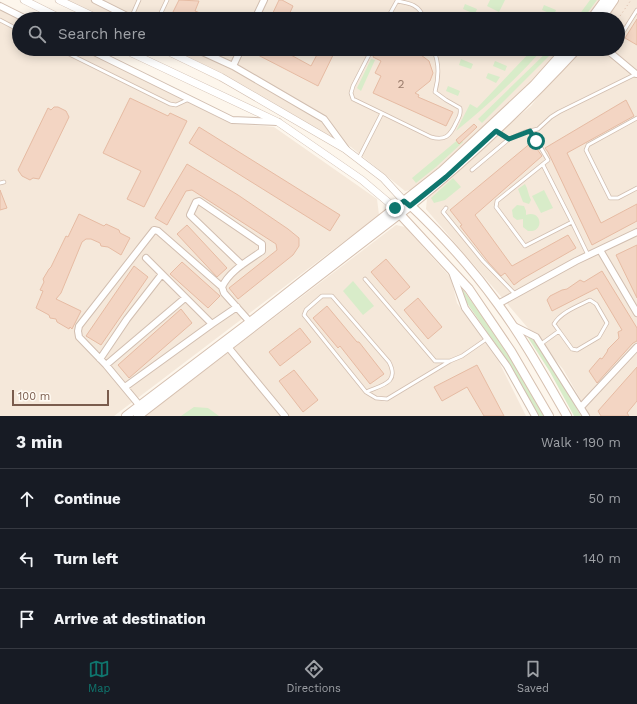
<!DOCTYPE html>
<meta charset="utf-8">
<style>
:root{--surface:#171b24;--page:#242831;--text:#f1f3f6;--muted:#9ea1a6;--line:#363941;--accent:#0f766e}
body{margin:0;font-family:"Work Sans",sans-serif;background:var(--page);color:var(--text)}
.scale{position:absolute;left:12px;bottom:10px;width:97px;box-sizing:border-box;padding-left:4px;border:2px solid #7a5c4d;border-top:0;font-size:11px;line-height:14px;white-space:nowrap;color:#7a5c4d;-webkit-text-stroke:3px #fffaf3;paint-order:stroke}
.stop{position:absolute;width:12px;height:12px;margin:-9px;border:3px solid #0f766e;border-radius:50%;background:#fff}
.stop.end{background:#0f766e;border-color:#fff;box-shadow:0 1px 4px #0008}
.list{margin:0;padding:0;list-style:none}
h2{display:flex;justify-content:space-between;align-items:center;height:52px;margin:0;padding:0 16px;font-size:17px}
h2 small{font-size:13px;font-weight:400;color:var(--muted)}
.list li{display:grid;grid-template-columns:26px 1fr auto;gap:12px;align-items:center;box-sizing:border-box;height:60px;padding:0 16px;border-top:1px solid var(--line)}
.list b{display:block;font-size:15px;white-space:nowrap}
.list em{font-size:13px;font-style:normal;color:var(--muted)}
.icon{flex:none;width:22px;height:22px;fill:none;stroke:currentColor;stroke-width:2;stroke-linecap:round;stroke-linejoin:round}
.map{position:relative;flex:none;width:637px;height:416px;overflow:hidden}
.search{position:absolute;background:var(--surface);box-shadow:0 2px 10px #0003;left:12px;right:12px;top:12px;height:44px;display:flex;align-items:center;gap:10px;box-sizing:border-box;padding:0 14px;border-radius:22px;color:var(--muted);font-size:15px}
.sheet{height:232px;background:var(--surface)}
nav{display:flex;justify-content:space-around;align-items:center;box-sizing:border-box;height:56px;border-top:1px solid var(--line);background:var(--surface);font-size:11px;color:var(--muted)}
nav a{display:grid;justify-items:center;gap:2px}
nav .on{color:var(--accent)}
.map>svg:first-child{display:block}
</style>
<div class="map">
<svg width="637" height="416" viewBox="0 0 637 416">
<rect width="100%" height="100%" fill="#fdf6ec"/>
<path fill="#f5e8da" d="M57 0H602L588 19H95Z
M616 0H637V416H590L563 369 426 209 427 199 508 125 531 106 544 89 581 49H618V19H604Z
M0 7 23 19H19V49H83L232 124 264 126 274 127 377 199 379 215 114 416H0Z
M155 49H561L531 82 439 169 414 189 405 191 351 147Z
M396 225 405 227 451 278 457 303 499 362 526 416H145Z"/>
<path fill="#d8ecc9" d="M490 0H505L499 12 487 6Z
M590 0H597L583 19H576Z
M465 4 477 9 475 14 463 9Z
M544 5 556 10 554 15 542 10Z
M533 49H543C516 79 487 106 456 131L470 104 477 108Z
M550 49H556L482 123 478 119Z
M371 59 375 60 361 91 357 88Z
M461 59 473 64 471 69 459 65Z
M495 61 507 66 505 71 493 66Z
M488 73 500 77 496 83 486 78Z
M448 86 460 91 458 96 446 91Z
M460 138 463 142 436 167 416 183 412 178Z
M453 178 461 187 445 200 434 203 431 198 432 197Z
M525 184C528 189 528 194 531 200L529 204 523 202 518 189Z
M544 190 553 208 541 213 532 196Z
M517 205 524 206 526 211V215C542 209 545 233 528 231L523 227V219L517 220 513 217 512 210Z
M353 281 374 306 363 315 343 291Z
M461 287 508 351 546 416H538L505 358 467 303Z
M527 336 538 343 561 380 581 416H574L550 372Z
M194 407 208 408 219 416H181Z"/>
<path fill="#f3d5c3" stroke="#e6bba3" d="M179 0 199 1 195 11 215 19H183L184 17 173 12Z
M279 0H282L293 6 287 19H270Z
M394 13H417V19H391Z
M637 19V45L625 38Z
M256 49H280L311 66 320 49H336L318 86 254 53Z
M377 49H424L425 52 421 55 429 61 433 73 430 81 415 93 419 95 418 97 453 112 446 126 373 93 381 76 375 73 381 61 373 57Z
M130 98 168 116 170 113 187 121 144 207 127 199 141 171 103 153Z
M626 100 634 116 567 153 601 223 637 204V221L592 245 548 152 545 148Z
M54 107H58L66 111 69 117 39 179 33 178 30 180 22 176 18 170 48 108 51 110Z
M474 124 477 127 459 144 456 140Z
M199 127 340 215 330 231 189 143Z
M532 142 542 156 475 215 512 266 568 235 576 248 522 279 514 285 505 273 501 276 489 263 460 226 462 225 450 210Z
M187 164 238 195 288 229 299 238V246L293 255 238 299 229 288 277 250 276 244 192 190 186 191 167 225 155 218Z
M0 190 7 208 0 210Z
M79 214 104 226 106 224 119 230 120 233 130 238 121 255 108 247 101 246 100 243 91 239H86L82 242 61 293 56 299 81 311 72 329 70 327 69 329 57 322 56 319 50 318 49 315 36 308 43 291 40 290 44 282 43 279 49 269 51 267 66 236 68 237Z
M187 225 227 268 217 277 177 234Z
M637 245V298L616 255Z
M386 259 410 287 395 300 371 272Z
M182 262 220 296 208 308 170 274Z
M134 266 148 277 101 345 86 336Z
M602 271 637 328V341L633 343 597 383 589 371 600 358 602 359 607 352 608 349 619 338 618 332 622 330 597 288 552 311 547 300 550 296 562 290 567 289 580 280 584 282Z
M418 298 442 327 428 339 404 310Z
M327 306 357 342H359L384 374 370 384 340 346 338 348 313 318Z
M181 309 192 323 129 378 118 365Z
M300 328 311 342 280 366 269 352Z
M477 365 504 416H484L467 387 442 401 434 387Z
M637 367V401L627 413 629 416H601L598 411Z
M294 370 318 400 303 412 279 381Z"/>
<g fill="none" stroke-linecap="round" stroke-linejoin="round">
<defs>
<path id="service" d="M397 1C410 3 420 5 424 19
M131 18 139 0
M158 19 167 0
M387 19 397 1
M0 20 19 30
M618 40 637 10
M59 49 170 104 176 105 189 99
M372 49 353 86 351 93 353 99 382 113
M637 118 588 145 586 150 610 198H618L637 188
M496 131 509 139 525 132 538 129 551 117 559 112 636 74
M531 131 548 160 497 201 496 207 525 246 572 222 588 255
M359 158 382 113 431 137C445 141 450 136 456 123 459 117 461 114 460 108L446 100 435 92C439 77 440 63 433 49
M543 165 572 222
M472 170 509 139
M0 183 4 182
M446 208 443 212 483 261 515 294
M365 279 435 361H450L462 356 488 338
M541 344 559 331 554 324C561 312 578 306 590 300L596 304 607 323 599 337 577 350 572 349 559 331
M366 392C382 385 400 383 389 362L332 296H322L306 310 304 315 366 392 376 398 387 399 450 361"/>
<path id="minor" d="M95 0 133 19
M0 6 26 19
M255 19 264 0
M88 49 232 120 278 122
M196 49 233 66 324 119 346 149
M606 49 636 74H637
M233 66 241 49
M600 250 637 313
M452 272 465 308 507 366 535 416
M222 287C229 271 248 261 262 251V244L199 201 196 202 190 215 242 265
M498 304 576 261 637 232
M212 324 237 307
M514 326 536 337 586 416
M228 347 285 416
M100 359 127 319 162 274
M106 365 185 298
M125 387 212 324 146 258
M140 406 106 365 79 337 78 331 79 326 154 230 158 231 222 287 224 293 250 322
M581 407 637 347"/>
<path id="tertiary" d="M24 0 62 19
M59 0 99 19
M123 49 278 122 362 180 395 208
M163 49 221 77 345 149 383 178 404 201"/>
<path id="secondary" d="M591 19 605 0
M601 19 614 0
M408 203C440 233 471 267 497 303 523 338 545 378 567 416
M396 210 469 289 511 351 549 416
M126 416 250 322 442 171 534 85 566 49
M138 416 410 206C470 158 525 105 577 49"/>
</defs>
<use href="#service" stroke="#d1beb0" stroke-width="4.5"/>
<use href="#minor" stroke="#d1beb0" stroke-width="8"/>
<use href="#tertiary" stroke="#d1beb0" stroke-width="8"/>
<use href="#secondary" stroke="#d6c0b0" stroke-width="10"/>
<path stroke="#d9b8a5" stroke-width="1" stroke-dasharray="1 3" stroke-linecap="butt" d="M618 19 631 0"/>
<use href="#service" stroke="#fff" stroke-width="3"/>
<use href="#minor" stroke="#fff" stroke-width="6"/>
<use href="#tertiary" stroke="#fff" stroke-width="7"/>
<use href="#secondary" stroke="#fff" stroke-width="8"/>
</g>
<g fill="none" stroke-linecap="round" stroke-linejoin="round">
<path stroke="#0f766e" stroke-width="5" d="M395 208 404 201 410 206 446 177 496 131 509 139 530 131 536 141"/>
</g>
<g text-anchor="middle" stroke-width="3" stroke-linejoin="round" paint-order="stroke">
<g font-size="12" fill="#987a6a">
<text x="401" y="88">2</text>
</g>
</g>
</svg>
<div class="scale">100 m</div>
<div class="stop" style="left:536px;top:141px"></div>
<div class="stop end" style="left:395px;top:208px"></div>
<div class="search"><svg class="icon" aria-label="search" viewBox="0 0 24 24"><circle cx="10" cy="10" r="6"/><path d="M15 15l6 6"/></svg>Search here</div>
</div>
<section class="sheet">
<h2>3 min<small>Walk · 190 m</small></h2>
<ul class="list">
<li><svg class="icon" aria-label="ahead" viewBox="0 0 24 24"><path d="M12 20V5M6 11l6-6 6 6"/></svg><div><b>Continue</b></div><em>50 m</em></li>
<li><svg class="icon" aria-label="left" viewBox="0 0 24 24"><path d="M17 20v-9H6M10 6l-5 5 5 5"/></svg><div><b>Turn left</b></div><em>140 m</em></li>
<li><svg class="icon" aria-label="arrive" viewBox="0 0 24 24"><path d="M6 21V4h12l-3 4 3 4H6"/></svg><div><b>Arrive at destination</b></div></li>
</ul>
</section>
<nav>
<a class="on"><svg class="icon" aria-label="map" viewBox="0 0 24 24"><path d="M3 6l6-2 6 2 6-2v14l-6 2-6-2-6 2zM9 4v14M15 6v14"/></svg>Map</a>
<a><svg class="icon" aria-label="directions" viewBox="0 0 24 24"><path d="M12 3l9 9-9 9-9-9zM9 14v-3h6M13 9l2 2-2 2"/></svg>Directions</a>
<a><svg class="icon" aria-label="saved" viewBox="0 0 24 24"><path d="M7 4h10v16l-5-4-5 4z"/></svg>Saved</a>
</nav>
